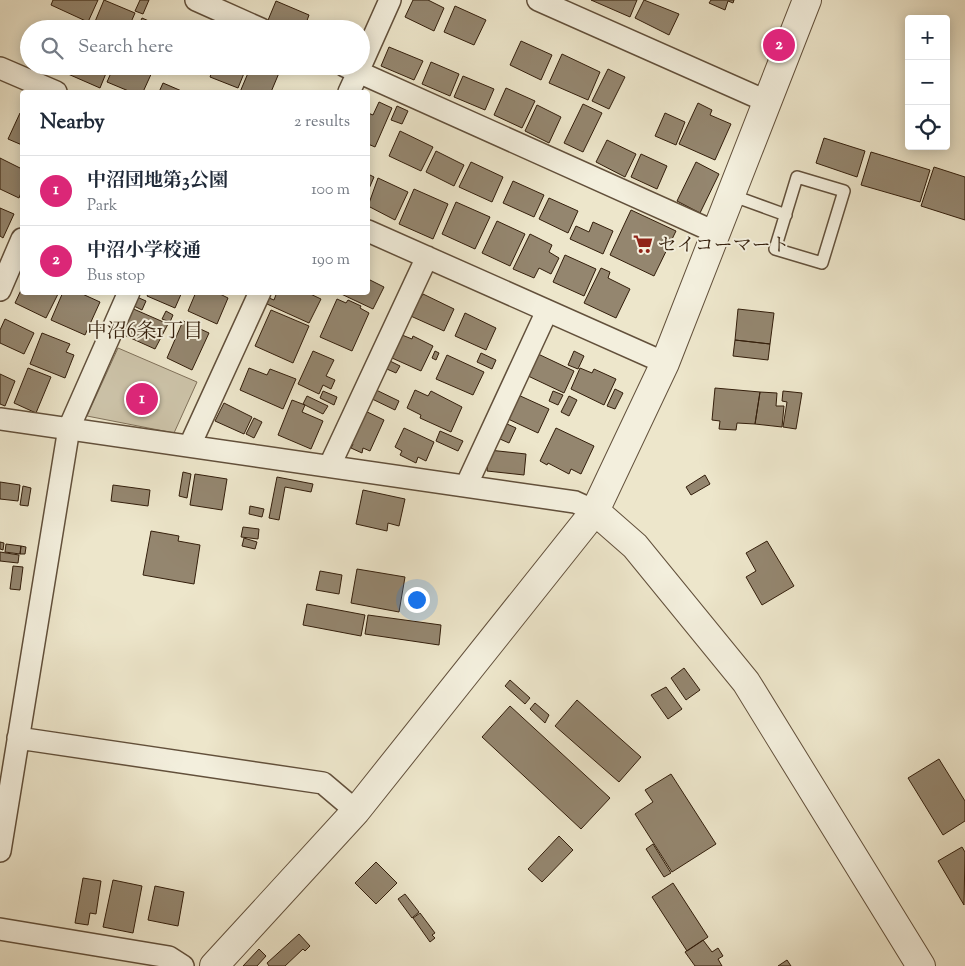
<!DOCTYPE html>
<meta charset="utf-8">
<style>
:root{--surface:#fff;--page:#f2f2f3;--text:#1f2937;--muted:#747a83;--line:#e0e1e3;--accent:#db2777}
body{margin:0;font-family:"Sorts Mill Goudy","Noto Serif JP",serif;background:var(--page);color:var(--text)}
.controls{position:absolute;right:15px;top:15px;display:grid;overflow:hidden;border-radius:5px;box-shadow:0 2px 12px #0003}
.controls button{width:45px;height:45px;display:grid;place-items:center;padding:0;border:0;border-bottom:1px solid var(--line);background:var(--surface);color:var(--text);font:25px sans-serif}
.you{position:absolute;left:416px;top:599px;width:18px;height:18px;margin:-12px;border:4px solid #fff;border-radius:50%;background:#1a73e8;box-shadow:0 0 0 8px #1a73e833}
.badge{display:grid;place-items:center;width:32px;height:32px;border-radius:50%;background:var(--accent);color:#fff;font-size:16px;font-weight:700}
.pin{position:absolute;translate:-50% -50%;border:2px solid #fff;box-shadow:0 1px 5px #0006}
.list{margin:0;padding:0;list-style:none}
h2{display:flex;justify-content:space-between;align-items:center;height:65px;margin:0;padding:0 20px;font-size:21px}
h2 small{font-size:16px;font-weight:400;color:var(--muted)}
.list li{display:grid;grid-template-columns:32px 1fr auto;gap:15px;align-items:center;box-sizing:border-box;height:70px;padding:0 20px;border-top:1px solid var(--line)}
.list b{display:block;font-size:19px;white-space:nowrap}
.list p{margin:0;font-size:16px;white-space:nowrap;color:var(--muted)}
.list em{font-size:16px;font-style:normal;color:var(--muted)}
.icon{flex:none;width:28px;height:28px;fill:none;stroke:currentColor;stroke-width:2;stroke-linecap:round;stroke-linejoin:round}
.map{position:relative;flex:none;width:965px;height:966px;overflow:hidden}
.search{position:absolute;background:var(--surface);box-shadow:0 2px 12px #0003;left:20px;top:20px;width:350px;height:55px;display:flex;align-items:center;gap:12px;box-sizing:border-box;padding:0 18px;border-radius:28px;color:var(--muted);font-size:19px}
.panel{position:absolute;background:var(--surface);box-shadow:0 2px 12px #0003;left:20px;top:90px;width:350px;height:205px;border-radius:5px}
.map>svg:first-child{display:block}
</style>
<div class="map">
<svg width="965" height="966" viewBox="0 0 965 966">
<rect width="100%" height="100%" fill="#ede6cb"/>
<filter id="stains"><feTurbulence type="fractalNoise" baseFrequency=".004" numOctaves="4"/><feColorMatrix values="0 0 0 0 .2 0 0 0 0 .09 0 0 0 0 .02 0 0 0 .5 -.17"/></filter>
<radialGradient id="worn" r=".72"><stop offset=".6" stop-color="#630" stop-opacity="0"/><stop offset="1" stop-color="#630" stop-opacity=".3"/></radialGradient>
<path fill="#cdc4aa" stroke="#80715a" d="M118 348 197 382 174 433 87 416Z"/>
<path fill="#94866f" stroke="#331e0b" d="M53 0H98L88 22 51 5Z
M104 0 135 13 128 29H104L94 24Z
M140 0H149L143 14 135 11Z
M413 0H428L444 8 434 31 405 17Z
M591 0H637L630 17Z
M644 0 679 14 669 35 635 18Z
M711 0H734L733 3 728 1 725 10 709 3Z
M276 1 309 15 304 29H276L266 25Z
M455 6 486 20 474 45 444 32Z
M142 18 167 29H137Z
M218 24 226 28 225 29H216Z
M521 41 552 55 541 80 510 65Z
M389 47 423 61 414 80 381 66Z
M562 54 600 72 588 100 549 83Z
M431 62 459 74 450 96 422 84Z
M71 66H109L100 88 68 74Z
M114 66H143L153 70 143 92H131L107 82Z
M191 66H205L203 72Z
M214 66H247L238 88 210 77Z
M251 66H263L279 73 271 92H240Z
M608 69 625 77 609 109 592 101Z
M463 76 494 89 485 110 454 97Z
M163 83 184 92H159Z
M506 88 535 101 522 128 494 115Z
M379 102 392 108 375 147 368 144V113L373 115Z
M698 103 712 110 710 115 731 124 715 160 679 144Z
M583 104 602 113 583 152 564 143Z
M537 105 561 117 549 143 525 131Z
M397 106 408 111 402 124 391 120Z
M20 113 22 114V145L8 139Z
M665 113 685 122 676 145 655 136Z
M400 131 433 147 421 171 389 156Z
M824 138 865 151 857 177 816 163Z
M607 140 636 154 625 177 596 162Z
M436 151 464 165 454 186 426 172Z
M871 152 930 170 920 202 861 185Z
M641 154 667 166 657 189 631 177Z
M0 158 22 169V190L19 198 0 189Z
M471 162 503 177 492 202 459 187Z
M696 162 719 174 700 213 677 201Z
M934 167 965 177V220L921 206Z
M368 174 374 177 368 191Z
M378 178 408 192 395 220 368 206Z
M513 181 544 195 534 217 503 203Z
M414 189 448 204 433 239 399 224Z
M549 198 578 211 568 233 539 219Z
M456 202 490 217 475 249 442 234Z
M0 208 14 214 3 238 0 236Z
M631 210 676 231 654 276 610 255Z
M497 221 525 234 510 266 482 253Z
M593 222 613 231 603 254 570 239 576 226 589 232Z
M530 234 552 245 549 252 559 258 551 274 539 268 534 278 513 269Z
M565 255 596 269 584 296 553 282Z
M601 268 610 272 608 278 630 289 616 318 584 303Z
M368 279 384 287 373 309 337 292H368Z
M22 288V292H59L46 318 15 303Z
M63 292H78L100 302 85 335 51 320Z
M149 292H182L175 308 147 296Z
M196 292H216L228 298 217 324 188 311Z
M277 292H306L321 299 309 323 267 304 269 298 274 300Z
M130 294 146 301 142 310 126 302Z
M423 294 454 309 444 331 404 313 412 296 420 299Z
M337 299 346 303 348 300 361 306 360 308 369 313 352 351 320 337Z
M129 307 168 324 155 349 124 335 126 331 120 329Z
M738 309 774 313 770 344 735 340Z
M271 310 309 326 293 363 255 346Z
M166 311 173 315 170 322 162 319Z
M465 313 496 328 486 350 455 336Z
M5 319 34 333 24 354 0 343V330Z
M183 321 209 333 192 370 167 358Z
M42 333 70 344 66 352 74 355 65 378 30 364Z
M402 335 412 339 413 336 433 346 421 371 392 358Z
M735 340 770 344 768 360 733 356Z
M313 351 334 360 326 376 335 380 331 389 323 385 319 394 298 384Z
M435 351 439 353 436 360 432 358Z
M574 351 584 356 578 369 568 365Z
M481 353 496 360 492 369 477 362Z
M536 353 574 371 564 393 526 375Z
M447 355 484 372 473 395 436 379Z
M384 358 400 366 396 373 380 366Z
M28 368 51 377 36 413 14 403Z
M249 368 267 375 270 369 296 379 283 409 240 390Z
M580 368 592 373 594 369 616 379 604 405 571 389Z
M0 374 15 381 5 406 0 404Z
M372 388 399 401 395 410 368 397Z
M715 388 760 392 755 424 737 423 736 430 719 429 720 421 712 420Z
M615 389 623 393 615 409 607 406Z
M415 390 428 396 431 391 462 407 451 432 420 418 421 415 407 408Z
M323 391 337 397 334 405 320 398Z
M553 391 563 395 558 405 549 401Z
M783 391 802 393 796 429 783 427 787 402 782 401Z
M760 392 777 393 776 406H784L782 427 755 424Z
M516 394 549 409 538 433 506 418Z
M307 396 328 406 323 414 303 404Z
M569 396 577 400 569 416 561 412Z
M292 400 305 405 302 412 323 421 311 449 278 435Z
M224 403 252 417 244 434 215 421Z
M361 409 384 420 370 451 363 448 362 453 351 448 353 444 346 440Z
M254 418 262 422 254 438 246 434Z
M498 420 516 428 509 443 491 435Z
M404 428 434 442 426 461 418 457 416 463 400 455 402 451 395 447Z
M556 428 594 446 581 474 571 469 569 474 548 463 547 465 540 461Z
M440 431 463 441 458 451 436 441Z
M489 450 526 454 524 475 487 471Z
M183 472 191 474 187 498 179 496Z
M195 474 227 479 222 510 190 505Z
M705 475 710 484 691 495 686 487Z
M277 477 313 484 311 492 285 487 279 520 269 518Z
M0 482 20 485 18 501 0 499Z
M113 485 150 490 148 506 111 501Z
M23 486 31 488 28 506 20 505Z
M363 490 405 499 399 526 388 523 387 531 356 524Z
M250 506 264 509 262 517 249 514Z
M243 527 259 529 258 539 241 537Z
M151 531 179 536 178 541 200 545 194 584 143 575Z
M244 538 257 542 255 549 242 546Z
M767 541 794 586 762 605 746 577 756 571 746 553Z
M0 542 4 543 3 550 0 549Z
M6 544 21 546 20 554 5 552Z
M21 546 26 547 25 554H20Z
M0 552 19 555 18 563 0 561Z
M13 566 23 567 20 590 10 589Z
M357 569 405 577 399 612 351 603Z
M320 571 342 575 339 594 316 590Z
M307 604 365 615 361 636 303 625Z
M368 615 441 625 439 645 365 634Z
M684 668 700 690 686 700 671 678Z
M510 680 530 698 525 704 505 686Z
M666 687 682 709 668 719 651 695Z
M577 700 641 757 619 782 555 726Z
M535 703 549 715 545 723 530 709Z
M510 706 610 798 581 829 482 737Z
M939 759 965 801V821L943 835 908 778Z
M671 774 716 844 672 872 635 814 653 802 645 790Z
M559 836 573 850 542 882 528 869Z
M653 844 671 873 664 877 646 849Z
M962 847 965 852 964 905 938 861Z
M376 862 397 883 376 904 355 883Z
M83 878 101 881 96 914 90 913 88 925 75 923Z
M113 880 142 886 133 933 103 927Z
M673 883 708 937 687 951 652 897Z
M155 886 184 892 178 926 148 920Z
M405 894 419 912 412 918 398 899Z
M420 913 435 933 432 935 435 938 430 942 413 918Z
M299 934 310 946 305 951 303 949 285 966H269L267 963Z
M703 940 712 952 718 948 723 956 718 959 722 966H695L685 952Z
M259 949 266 956 257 966H243Z
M787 960 791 966H778Z"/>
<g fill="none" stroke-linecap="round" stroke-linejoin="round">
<defs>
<path id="service" d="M797 177 844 191 822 263 775 249Z
M731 195 786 215"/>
<path id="minor" d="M196 0 261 29
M538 0 768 102
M361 65 390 0
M345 66 717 233
M0 68 56 92
M349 92 361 66
M368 231 665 363
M0 290 22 239
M0 419 575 502 595 511
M190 445 260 292
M330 465 427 257
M466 486 547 311
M18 738 323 783 356 811
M0 851 69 428 129 292
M0 929 169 957 183 966"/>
<path id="tertiary" d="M595 511 635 546 746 682 921 966
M214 966 356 811 595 511 665 363 807 0"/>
</defs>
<use href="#service" stroke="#62503b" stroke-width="14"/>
<use href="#minor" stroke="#62503b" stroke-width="24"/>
<use href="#tertiary" stroke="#62503b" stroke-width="30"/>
<use href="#service" stroke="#f3efdd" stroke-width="11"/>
<use href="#minor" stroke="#f3efdd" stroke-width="21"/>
<use href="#tertiary" stroke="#f3efdd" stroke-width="28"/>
</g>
<defs>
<symbol id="supermarket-bare" viewBox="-9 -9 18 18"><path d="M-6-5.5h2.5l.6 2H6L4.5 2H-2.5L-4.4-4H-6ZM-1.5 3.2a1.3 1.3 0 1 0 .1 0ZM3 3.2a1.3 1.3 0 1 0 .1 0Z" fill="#8f2418" stroke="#f3efdd" stroke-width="2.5" paint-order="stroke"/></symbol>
</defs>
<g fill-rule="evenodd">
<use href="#supermarket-bare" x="629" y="230" width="28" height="28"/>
</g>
<g text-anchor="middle" stroke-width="4" stroke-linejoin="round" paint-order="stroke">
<g font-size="19" fill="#331e0b" stroke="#f3efdd" text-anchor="start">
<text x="658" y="251">セイコーマート</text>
</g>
<g font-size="20" fill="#331e0b" stroke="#f3efdd">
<text x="145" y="337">中沼6条1丁目</text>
</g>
</g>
<rect width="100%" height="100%" filter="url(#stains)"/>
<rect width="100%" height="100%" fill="url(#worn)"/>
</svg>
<div class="controls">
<button>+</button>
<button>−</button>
<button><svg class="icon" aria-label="locate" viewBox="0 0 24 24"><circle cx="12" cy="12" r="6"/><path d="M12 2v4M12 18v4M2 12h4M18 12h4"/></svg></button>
</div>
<div class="you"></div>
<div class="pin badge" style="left:142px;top:399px">1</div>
<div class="pin badge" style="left:779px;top:45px">2</div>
<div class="search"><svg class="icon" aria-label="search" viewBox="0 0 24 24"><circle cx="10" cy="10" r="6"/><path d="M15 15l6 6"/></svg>Search here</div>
<section class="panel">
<h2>Nearby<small>2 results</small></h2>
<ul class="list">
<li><span class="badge">1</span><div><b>中沼団地第3公園</b><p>Park</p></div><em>100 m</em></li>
<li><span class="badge">2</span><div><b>中沼小学校通</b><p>Bus stop</p></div><em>190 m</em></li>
</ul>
</section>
</div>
